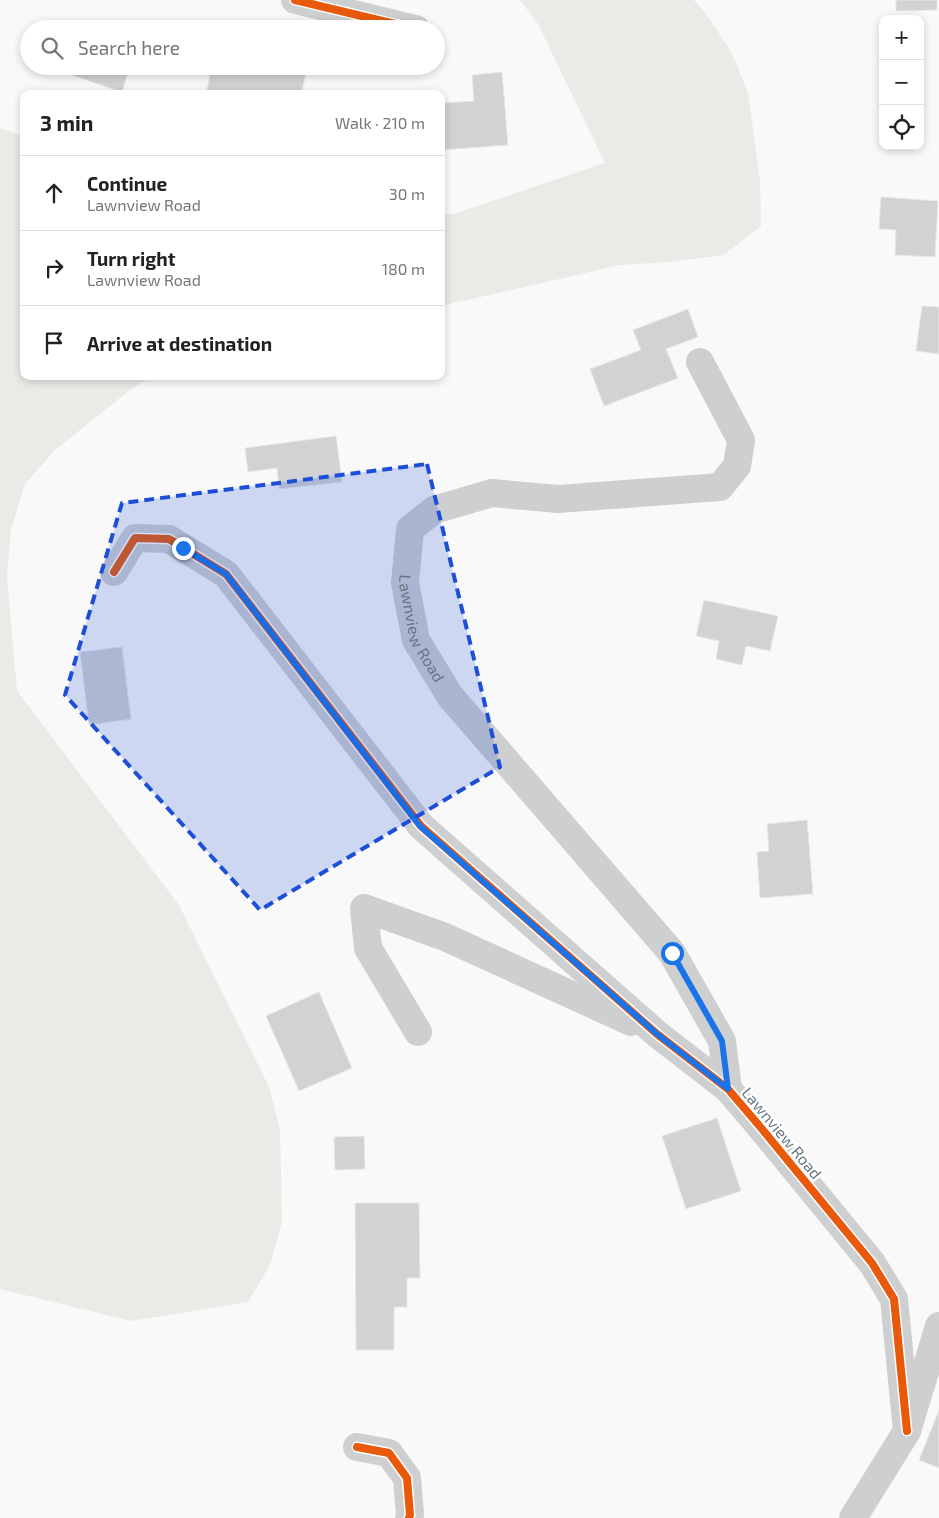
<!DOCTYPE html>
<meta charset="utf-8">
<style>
:root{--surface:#fff;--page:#f2f2f2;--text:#222;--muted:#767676;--line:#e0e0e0}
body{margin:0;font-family:"Exo 2",sans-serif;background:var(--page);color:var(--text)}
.controls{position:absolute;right:15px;top:15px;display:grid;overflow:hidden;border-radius:10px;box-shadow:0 2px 8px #0003}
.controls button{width:45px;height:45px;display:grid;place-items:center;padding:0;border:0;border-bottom:1px solid var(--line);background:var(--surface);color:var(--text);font:25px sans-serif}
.stop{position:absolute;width:15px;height:15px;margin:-11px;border:4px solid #1a73e8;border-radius:50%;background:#fff}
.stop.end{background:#1a73e8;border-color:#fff;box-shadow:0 1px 5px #0008}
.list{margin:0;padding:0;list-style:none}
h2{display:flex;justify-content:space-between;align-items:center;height:65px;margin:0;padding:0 20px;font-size:21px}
h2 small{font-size:16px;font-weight:400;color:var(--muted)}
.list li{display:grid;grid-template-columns:32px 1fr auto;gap:15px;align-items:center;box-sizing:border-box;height:75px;padding:0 20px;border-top:1px solid var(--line)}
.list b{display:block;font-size:19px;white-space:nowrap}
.list p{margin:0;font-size:16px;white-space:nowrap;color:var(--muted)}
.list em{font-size:16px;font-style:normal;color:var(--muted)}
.icon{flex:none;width:28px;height:28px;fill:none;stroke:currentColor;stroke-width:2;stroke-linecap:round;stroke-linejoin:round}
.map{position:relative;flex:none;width:939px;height:1518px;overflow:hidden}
.search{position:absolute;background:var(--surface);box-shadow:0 2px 8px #0003;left:20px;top:20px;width:425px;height:55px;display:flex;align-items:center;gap:12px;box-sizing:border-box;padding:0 18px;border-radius:28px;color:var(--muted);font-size:19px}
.panel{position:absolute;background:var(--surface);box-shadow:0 2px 8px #0003;left:20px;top:90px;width:425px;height:290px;border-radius:10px}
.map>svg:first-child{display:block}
</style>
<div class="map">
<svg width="939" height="1518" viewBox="0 0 939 1518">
<rect width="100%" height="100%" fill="#f9f9f9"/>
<path fill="#e8ebe6" d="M520 0H694L704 11 732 53 748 93 760 180 761 226 724 255 670 262 620 265 441 306V214H453L605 163 538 24Z
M0 128 24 137V376H154L131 389 55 450 25 484 11 529 7 576 17 691 179 905 269 1087 280 1129 282 1222 270 1265 248 1302 131 1321 0 1289Z"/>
<path fill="#d0d2d3" stroke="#e8e8e8" d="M896 0H937V10L896 11Z
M45 66H130L122 92Z
M212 66H308L301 94H206Z
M502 72 508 145 441 150V103L474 101 472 75Z
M881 197 938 201 935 257 895 255 896 230 879 229Z
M922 306 939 307V354L916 351Z
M688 309 698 337 666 349 678 378 604 406 590 369 641 350 633 330Z
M336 436 342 482 279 489 277 468 248 472 245 448Z
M704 600 778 616 770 651 746 646 742 665 716 659 719 641 696 636Z
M122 647 131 719 89 725 80 652Z
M807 820 813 894 760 898 757 852 769 851 767 824Z
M319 992 352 1068 299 1091 266 1016Z
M717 1118 741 1191 686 1209 662 1136Z
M364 1136 365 1169 335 1170 334 1137Z
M355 1203H419L420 1278H407V1307H394V1350H356Z
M939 1410V1468L919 1460Z"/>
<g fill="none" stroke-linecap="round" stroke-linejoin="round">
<g stroke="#cecfd0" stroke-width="28">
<path d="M295 0 416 29"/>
<path id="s1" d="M700 362 741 440 737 466 720 487 558 499 492 493 434 510 410 529 405 583 416 640 450 696 672 953 722 1041 728 1089"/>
<path d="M114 572 135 538 169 539 226 574 421 826 657 1034 728 1089 762 1129 872 1263 894 1299 907 1431"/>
<path d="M418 1032 368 948 364 908 445 937 631 1022"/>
<path d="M357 1447 389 1453 407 1478 410 1515 409 1518"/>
<path d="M853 1518 907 1431 939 1326"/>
</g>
<defs>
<path id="cycleway" d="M295 0 416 29
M114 572 135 538 169 539 226 574 421 826 657 1034 728 1089 762 1129 872 1263 894 1299 907 1431
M357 1447 389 1453 407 1478 410 1515 409 1518"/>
</defs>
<use href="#cycleway" stroke="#fff" stroke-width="11"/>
<use href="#cycleway" stroke="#e8590c" stroke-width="8"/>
</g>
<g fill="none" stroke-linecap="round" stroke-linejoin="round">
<path stroke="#1a73e8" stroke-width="6" d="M183 548 226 574 420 826 657 1034 728 1089 722 1041 672 953"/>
</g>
<path fill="#1d4ed8" fill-opacity="0.2" stroke="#1d4ed8" stroke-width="4" stroke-dasharray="10 6" stroke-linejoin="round" d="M427 464 500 767 260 910 65 695 122 503Z"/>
<g text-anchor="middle" stroke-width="5" stroke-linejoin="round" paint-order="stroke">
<g font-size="16" fill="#657683" stroke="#fff">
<text dy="6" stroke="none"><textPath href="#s1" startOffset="564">Lawnview Road</textPath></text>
<text transform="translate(782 1133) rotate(50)" y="6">Lawnview Road</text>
</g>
</g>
</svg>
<div class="controls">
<button>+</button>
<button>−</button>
<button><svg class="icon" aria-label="locate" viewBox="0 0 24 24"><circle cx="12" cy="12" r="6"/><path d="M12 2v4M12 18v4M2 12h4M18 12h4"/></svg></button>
</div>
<div class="stop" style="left:672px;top:953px"></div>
<div class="stop end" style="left:183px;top:548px"></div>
<div class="search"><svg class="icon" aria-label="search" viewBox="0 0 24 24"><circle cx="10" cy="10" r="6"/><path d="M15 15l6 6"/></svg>Search here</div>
<section class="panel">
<h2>3 min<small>Walk · 210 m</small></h2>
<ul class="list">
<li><svg class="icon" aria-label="ahead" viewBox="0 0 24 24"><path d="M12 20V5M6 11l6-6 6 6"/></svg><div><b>Continue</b><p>Lawnview Road</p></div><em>30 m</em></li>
<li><svg class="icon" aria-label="right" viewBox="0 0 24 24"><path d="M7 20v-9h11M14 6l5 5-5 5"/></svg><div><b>Turn right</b><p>Lawnview Road</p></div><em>180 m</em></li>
<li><svg class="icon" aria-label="arrive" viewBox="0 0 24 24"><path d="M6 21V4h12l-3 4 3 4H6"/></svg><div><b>Arrive at destination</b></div></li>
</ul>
</section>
</div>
